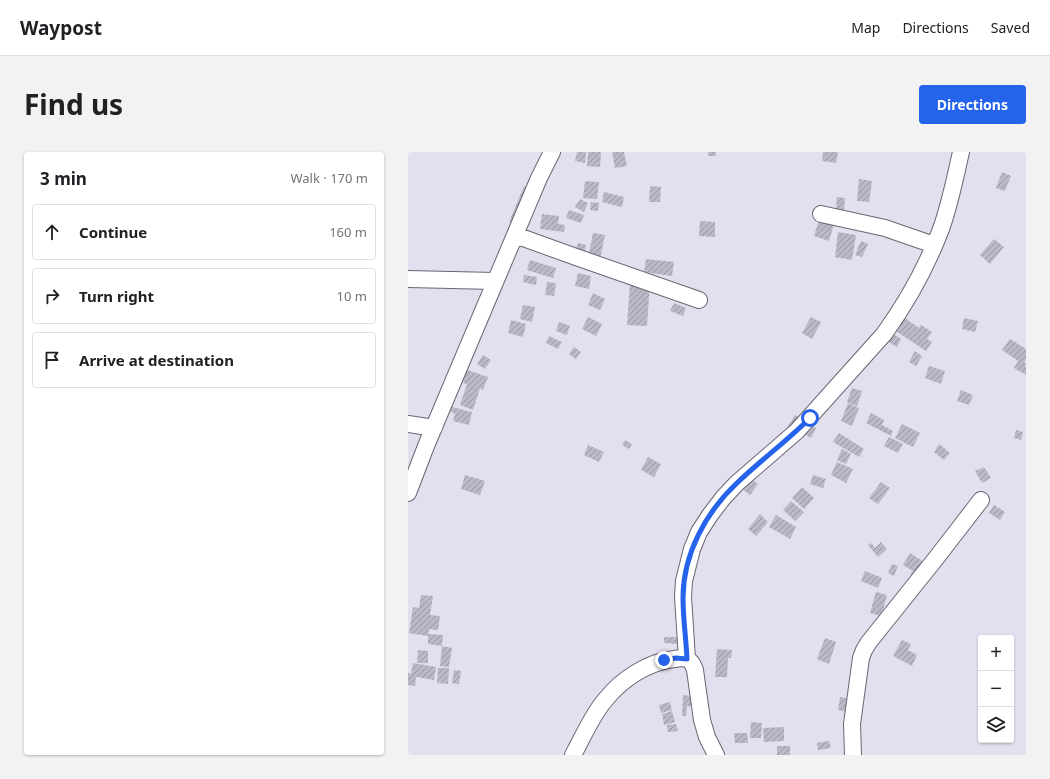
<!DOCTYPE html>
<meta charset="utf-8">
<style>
:root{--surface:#fff;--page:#f2f2f2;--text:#202124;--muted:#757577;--line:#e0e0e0;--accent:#2563eb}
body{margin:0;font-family:"Noto Sans",sans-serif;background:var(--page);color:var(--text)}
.controls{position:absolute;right:12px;bottom:12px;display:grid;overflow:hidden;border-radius:4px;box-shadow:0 1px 3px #0004}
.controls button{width:36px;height:36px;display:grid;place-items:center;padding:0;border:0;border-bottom:1px solid var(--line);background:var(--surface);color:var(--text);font:20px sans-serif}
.stop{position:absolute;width:12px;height:12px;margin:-9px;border:3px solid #2563eb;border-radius:50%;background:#fff}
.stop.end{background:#2563eb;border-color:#fff;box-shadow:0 1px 4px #0008}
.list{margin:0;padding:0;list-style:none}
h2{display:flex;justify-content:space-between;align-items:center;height:52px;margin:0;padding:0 16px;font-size:17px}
h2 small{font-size:13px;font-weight:400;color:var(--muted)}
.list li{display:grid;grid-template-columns:26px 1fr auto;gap:12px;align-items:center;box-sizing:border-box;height:56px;margin:0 8px 8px;padding:0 8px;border:1px solid var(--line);border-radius:4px}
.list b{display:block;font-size:15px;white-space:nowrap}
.list em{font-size:13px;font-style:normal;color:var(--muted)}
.icon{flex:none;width:22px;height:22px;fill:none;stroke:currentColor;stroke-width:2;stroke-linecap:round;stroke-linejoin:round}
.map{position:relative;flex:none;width:618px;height:603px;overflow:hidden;border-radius:4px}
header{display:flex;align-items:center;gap:24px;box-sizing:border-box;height:56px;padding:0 20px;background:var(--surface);border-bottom:1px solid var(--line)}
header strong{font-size:19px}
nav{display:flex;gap:22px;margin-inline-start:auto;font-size:14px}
.intro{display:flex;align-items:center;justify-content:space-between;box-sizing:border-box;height:96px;padding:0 24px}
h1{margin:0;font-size:28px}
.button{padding:10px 18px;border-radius:4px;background:var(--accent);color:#fff;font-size:14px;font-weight:700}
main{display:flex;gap:24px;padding:0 24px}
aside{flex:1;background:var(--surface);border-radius:4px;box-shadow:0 1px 3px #0004}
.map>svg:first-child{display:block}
</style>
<header>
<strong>Waypost</strong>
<nav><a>Map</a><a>Directions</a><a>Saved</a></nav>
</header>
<div class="intro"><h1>Find us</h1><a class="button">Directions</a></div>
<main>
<aside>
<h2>3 min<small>Walk · 170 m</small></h2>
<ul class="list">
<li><svg class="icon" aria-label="ahead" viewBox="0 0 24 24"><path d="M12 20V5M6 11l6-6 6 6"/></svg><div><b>Continue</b></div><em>160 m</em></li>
<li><svg class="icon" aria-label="right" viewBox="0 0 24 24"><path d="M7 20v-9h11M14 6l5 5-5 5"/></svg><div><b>Turn right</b></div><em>10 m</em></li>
<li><svg class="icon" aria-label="arrive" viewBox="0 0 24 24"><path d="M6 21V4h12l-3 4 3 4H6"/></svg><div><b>Arrive at destination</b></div></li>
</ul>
</aside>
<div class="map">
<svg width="618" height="603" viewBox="0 0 618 603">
<defs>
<pattern id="building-hatch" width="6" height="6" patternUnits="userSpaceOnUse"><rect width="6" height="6" fill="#bdb8c8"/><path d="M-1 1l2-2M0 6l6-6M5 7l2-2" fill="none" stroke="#9a96a3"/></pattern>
</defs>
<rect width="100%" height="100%" fill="#e4dfef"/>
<path fill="url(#building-hatch)" d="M169 0H178L177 11 167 9Z
M180 0H193L192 15 179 14Z
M204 0H216L219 14 207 16Z
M300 0H308V4H300Z
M415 0H430L428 11 414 9Z
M594 20 603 24 597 39 588 36Z
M451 27 464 29 461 50 449 49Z
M177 29 191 30 189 47 175 46Z
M116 34 130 40 115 76 101 70Z
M242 34 253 35 252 50H241Z
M196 40 216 45 214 55 194 50Z
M429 45 437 46 436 58 428 57Z
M172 47 180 51 176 60 167 55Z
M183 50 191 51 190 59 182 58Z
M161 58 176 63 173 71 158 66Z
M134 62 151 64 150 72 157 73 156 80 132 77Z
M412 64 427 69 421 89 406 84Z
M292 69 307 70V85L291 84Z
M430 80 448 83 444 108 427 105Z
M185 81 197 83 192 108 180 106Z
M586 87 596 95 582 112 572 103Z
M453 89 460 92 454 105 447 103Z
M170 91 178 93 175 109 166 107Z
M238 107 266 110 264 124 236 120Z
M122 108 148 116 145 126 119 118Z
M170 121 183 124 181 137 167 134Z
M116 123 129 125 128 133 115 130Z
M139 130 148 131 146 144 137 143Z
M222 131 242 132 239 174 219 173Z
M185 141 197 147 192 158 180 153Z
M266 151 278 156 275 164 262 159Z
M115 153 127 155 124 170 112 167Z
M494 164 511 176 513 173 524 180 519 187 524 190 518 199 485 177Z
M180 165 194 172 188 184 174 177Z
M403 165 413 170 404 187 394 181Z
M556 166 570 169 567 180 554 177Z
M103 168 118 172 115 185 100 181Z
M151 170 162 174 159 183 148 179Z
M484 181 493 187 489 195 479 189Z
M141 184 154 190 150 197 138 191Z
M602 187 618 197V208L616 210 618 212V223L606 216 610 209 594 198Z
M166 195 173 200 168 207 161 202Z
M507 199 514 204 508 214 501 210Z
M75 203 83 208 77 217 69 212Z
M521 214 537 219 533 232 517 226Z
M59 218 80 225 75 238 72 236 65 258 52 253 59 232 55 231Z
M444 236 454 239 449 254 439 250Z
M553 238 565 243 561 253 549 249Z
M440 251 451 256 444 274 433 269Z
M44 255 64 260 61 273 45 269 47 261 42 260Z
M463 261 476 268 474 273 485 279 483 284 458 271Z
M387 263 408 276 403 286 391 279 374 284Z
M494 272 512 281 505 295 487 286Z
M608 278 615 280 613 288 606 286Z
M431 281 456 297 451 305 425 290Z
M481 285 495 292 490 301 476 294Z
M217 288 224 292 221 297 214 293Z
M531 292 542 301 536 308 526 300Z
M180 293 196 300 191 310 176 303Z
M434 297 443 302 438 312 429 308Z
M240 305 253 312 246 325 233 318Z
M429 310 445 317 438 331 423 323Z
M576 315 583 326 574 331 567 319Z
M57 323 77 329 72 343 53 337Z
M405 323 418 327 415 336 402 332Z
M340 325 350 332 342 343 333 336Z
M473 330 482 336 470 352 461 346Z
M394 335 406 346 396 357 384 346Z
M383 349 396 360 387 369 375 358Z
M586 353 597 360 592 368 581 361Z
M352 362 360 370 348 384 340 377Z
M368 363 388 375 382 387 361 375Z
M473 390 479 397 470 405 460 393 463 391 467 396Z
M502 401 516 410 510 428 502 423 505 419 495 413Z
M484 412 490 414 486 424 480 421Z
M457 419 474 426 470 436 453 429Z
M468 440 479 443 475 458 478 459 476 465 462 461Z
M13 443 25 444 22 463 32 464 30 478 21 477 20 482 35 483 34 494 20 492V484L1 481 5 455 11 456Z
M256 485H271V492L256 491Z
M417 486 428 490 421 512 409 507Z
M494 488 503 492 500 498 509 503 504 514 485 504Z
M34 494 44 496 41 515 32 514Z
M309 497 324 498 323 506H320L319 525H307Z
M10 498 20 499V511H9Z
M5 511 28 515 26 528 8 525 7 534 0 533V521L3 522Z
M30 516H41L40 532 29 531Z
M46 518 53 519 51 532 44 531Z
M275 543 292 545V555L279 554 278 564H274Z
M432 545 446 548 444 561 430 558Z
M262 550 264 558 253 561 251 553Z
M264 559 267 570 256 573 254 562Z
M343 570 354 571 353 586H342Z
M268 572 270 579 260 580 259 573Z
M376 575V589L356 590 355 576Z
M326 581H339L340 591H327Z
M421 589 423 596 410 598 409 591Z
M369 594H382V603H369Z"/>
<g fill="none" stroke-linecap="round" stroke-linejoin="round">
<defs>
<path id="minor" d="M413 62 477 76 526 93
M107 83 168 105 291 148
M0 127 87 129
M0 272 26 276
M0 341 18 294 131 26 144 0
M279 507 275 445 276 429 284 397 291 380 302 363 315 346 329 331 389 279 476 182C499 150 519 114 533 77 542 52 547 26 553 0
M165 603C175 585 185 561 198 547 214 527 240 510 266 507 278 505 283 506 287 518L294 568 299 585 308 603
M445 603 444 572 453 506 456 498 461 490 529 405 573 348"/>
</defs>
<use href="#minor" stroke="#6a6573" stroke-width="18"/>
<use href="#minor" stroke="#fff" stroke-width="16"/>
</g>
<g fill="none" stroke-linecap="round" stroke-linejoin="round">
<path stroke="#2563eb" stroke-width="5" d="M256 508 268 506 279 507C278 486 275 466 275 446 275 402 298 360 329 331 353 308 379 289 402 266"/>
</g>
</svg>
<div class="controls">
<button>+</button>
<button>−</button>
<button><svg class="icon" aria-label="layers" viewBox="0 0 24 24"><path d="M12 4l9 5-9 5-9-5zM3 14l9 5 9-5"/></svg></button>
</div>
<div class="stop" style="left:402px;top:266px"></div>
<div class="stop end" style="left:256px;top:508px"></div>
</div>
</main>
